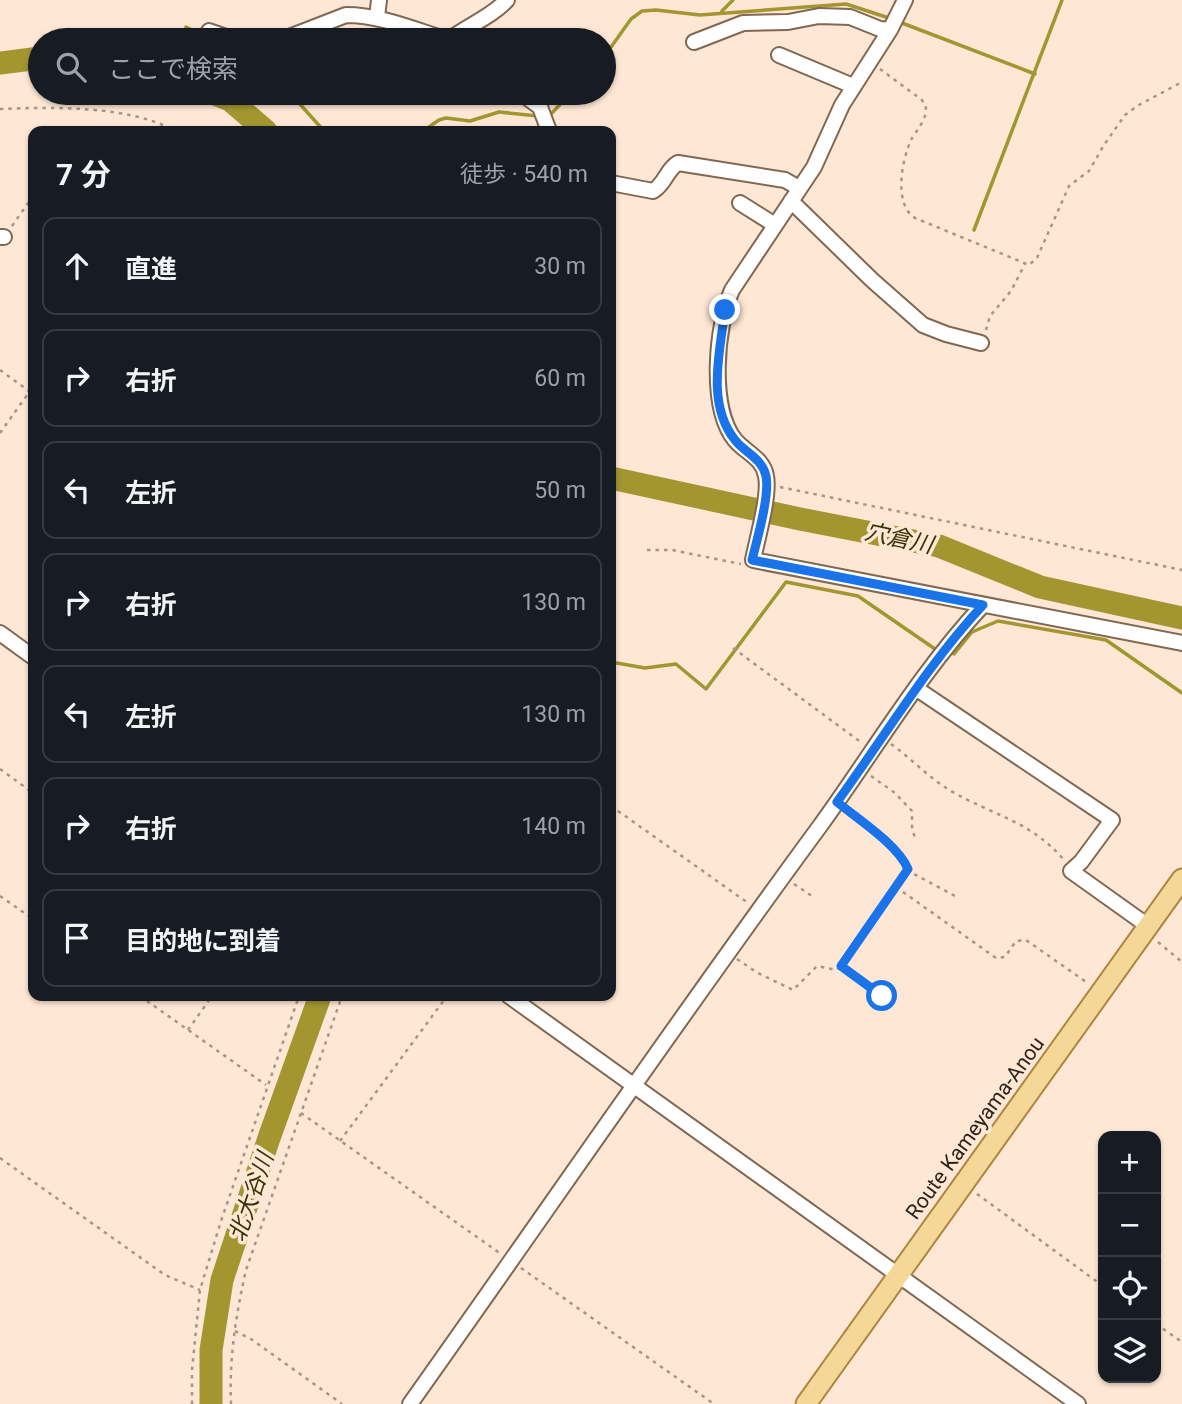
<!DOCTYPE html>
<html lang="ja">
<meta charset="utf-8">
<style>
:root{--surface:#171b24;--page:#242831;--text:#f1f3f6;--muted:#9ea1a6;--line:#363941}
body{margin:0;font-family:Roboto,"Noto Sans JP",sans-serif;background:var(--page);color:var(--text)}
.controls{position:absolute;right:21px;bottom:21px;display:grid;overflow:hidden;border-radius:14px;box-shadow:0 2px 5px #0004}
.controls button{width:63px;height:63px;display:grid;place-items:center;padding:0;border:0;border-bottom:2px solid var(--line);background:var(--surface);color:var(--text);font:35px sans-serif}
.stop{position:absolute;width:21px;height:21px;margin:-16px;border:5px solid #1a73e8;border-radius:50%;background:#fff}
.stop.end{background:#1a73e8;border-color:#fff;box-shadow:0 2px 7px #0008}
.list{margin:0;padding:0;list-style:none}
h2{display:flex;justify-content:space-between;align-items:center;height:91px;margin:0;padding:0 28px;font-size:30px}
h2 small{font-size:23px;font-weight:400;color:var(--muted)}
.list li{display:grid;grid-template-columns:46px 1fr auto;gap:21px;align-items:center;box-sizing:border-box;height:98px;margin:0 14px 14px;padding:0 14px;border:2px solid var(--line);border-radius:14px}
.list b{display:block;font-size:26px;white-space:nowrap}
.list em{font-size:23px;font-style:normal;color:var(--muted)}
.icon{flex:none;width:38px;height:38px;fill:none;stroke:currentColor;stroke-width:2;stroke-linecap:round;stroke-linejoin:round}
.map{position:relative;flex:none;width:1182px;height:1404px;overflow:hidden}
.search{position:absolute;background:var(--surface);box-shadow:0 2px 5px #0004;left:28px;top:28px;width:588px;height:77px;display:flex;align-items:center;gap:18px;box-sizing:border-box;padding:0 24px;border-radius:38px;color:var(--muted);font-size:26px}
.panel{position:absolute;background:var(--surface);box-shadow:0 2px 5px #0004;left:28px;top:126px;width:588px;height:875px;border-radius:14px}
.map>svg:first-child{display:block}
</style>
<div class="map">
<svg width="1182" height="1404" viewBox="0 0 1182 1404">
<rect width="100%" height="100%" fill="#fee7d4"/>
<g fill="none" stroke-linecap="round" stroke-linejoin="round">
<path stroke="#a39631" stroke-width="3.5" d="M722 11 733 0
M902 23 1035 74
M186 27 206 37
M604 57 631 19 642 11 656 10 700 15 846 4 886 17
M290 93 324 131
M550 115 571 93
M423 131 439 120 446 118 470 121 499 112 538 116
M974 230 1062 0
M954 654 972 632 998 621 1106 640 1182 693
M611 662 645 668 676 664 706 689 786 582 858 596 935 649"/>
<path stroke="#a39631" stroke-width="23" d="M0 63 40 58
M212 93 230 100 266 131
M611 478 800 519 939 546 1040 587 1182 618
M211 1404V1350L222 1280 269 1138 320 996"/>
<defs>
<path id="minor" d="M905 0 890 30 842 105 814 167 732 290C716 326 709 408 735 440 746 453 763 458 766 476 770 495 757 539 753 560L1182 643
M377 17 379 0
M209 31 232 39H284L346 15C381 15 415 30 448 40
M449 40C468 25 490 18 507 0
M694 42 743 23 788 22 819 16 850 17 880 29 890 30
M779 55 853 86
M521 93 540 107 549 131
M611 183 653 191C665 184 667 169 678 163L785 180 799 188
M791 201 872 280 923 325 946 334 981 343
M740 203 775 225
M0 237H4
M0 633 33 657
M917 689 1112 820 1081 862 1071 871 1148 926
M509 996 1078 1404
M410 1404C547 1211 680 1016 820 826 873 753 921 671 983 605"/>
<path id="major" d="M806 1404 1182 879"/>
</defs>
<use href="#minor" stroke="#806852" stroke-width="18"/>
<use href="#major" stroke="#ac8740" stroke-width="23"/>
<path stroke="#a79586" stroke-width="2.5" stroke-dasharray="3.5 5" stroke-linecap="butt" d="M880 69 922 100C924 104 926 105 926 110 926 120 916 131 911 140 902 160 893 204 915 218L1029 265 1037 258 1069 186 1089 171 1104 145 1125 115 1137 106 1182 82
M0 109C54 107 127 105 176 131
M12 226 33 196
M986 330 990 316 1011 291 1025 264
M0 370 33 394
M0 433 30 391
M780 487 1182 570
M647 550H672L741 564
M733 648 862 743
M891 744C912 759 929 778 951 791 992 815 1031 821 1064 860
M0 769 33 793
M871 776 895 793 912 811V827L915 839
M611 806 748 903
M906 872 916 875 955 896
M794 884 815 898
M896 887 996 958 1005 957 1016 941 1026 940 1089 984
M0 896 33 919
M1158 942 1182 962
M737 959 756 972 793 990 817 966 836 970 841 966 908 869C899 847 865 825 846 809
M841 966 882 996
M140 996 266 1085
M188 1030 212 996
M301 1113 501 1254
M340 1141 447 996
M0 1158 165 1275 200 1290
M977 1194 1103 1286
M521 1268 714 1404
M1156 1324 1182 1342
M235 1331 251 1339 342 1404
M192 1404V1370L200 1290 221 1221 299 996
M231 1404C229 1358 236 1314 246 1270L342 996"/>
<use href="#minor" stroke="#fff" stroke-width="14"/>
<use href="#major" stroke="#f5d798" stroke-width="19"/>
</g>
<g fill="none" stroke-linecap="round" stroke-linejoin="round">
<path stroke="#1a73e8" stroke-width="9" d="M725 310C720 351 706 404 735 440 745 453 762 458 766 476 770 495 757 540 752 560L983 605C928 664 885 736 837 802 858 819 898 845 908 869L841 966 882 996"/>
</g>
<g text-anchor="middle" stroke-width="7" stroke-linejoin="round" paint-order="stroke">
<g font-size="21" fill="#2f241b" stroke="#fee7d4">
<text transform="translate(975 1128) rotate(-54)" y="7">Route Kameyama-Anou</text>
</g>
<g font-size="23" font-style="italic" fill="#393308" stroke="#fee7d4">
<text transform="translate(899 538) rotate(12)" y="8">穴倉川</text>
<text transform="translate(251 1197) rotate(-71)" y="8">北大谷川</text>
</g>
</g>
</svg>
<div class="controls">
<button>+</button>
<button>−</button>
<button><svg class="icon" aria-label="locate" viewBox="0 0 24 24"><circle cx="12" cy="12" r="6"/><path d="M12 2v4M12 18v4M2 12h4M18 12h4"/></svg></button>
<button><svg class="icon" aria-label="layers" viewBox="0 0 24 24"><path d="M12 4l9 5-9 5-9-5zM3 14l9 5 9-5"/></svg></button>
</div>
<div class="stop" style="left:882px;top:996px"></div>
<div class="stop end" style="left:725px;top:310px"></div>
<div class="search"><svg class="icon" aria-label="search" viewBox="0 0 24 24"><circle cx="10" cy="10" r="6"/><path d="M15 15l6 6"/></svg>ここで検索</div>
<section class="panel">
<h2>7 分<small>徒歩 · 540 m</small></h2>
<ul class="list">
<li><svg class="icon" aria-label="ahead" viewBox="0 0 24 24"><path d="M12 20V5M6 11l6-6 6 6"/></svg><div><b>直進</b></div><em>30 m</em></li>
<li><svg class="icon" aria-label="right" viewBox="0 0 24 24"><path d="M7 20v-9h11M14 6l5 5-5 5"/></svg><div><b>右折</b></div><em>60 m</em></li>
<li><svg class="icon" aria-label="left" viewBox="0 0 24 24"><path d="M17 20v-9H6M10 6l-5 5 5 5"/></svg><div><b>左折</b></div><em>50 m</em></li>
<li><svg class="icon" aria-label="right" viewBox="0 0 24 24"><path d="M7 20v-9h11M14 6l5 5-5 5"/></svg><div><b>右折</b></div><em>130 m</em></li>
<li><svg class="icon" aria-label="left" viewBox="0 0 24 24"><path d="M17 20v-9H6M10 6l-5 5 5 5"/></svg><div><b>左折</b></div><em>130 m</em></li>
<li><svg class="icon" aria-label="right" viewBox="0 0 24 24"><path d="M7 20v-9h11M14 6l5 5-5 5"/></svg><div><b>右折</b></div><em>140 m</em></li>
<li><svg class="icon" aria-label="arrive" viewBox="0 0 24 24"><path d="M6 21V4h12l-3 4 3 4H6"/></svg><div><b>目的地に到着</b></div></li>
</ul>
</section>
</div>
